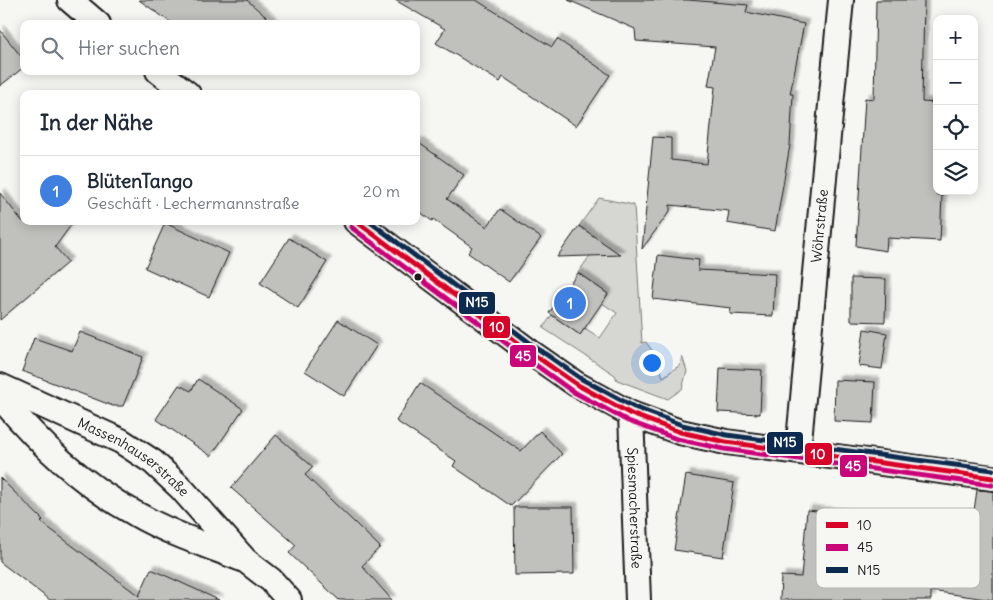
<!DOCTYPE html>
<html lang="de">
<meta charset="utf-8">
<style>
:root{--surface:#fff;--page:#f2f2f3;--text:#1f2937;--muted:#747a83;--line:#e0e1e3;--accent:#d93025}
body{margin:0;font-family:Delius,sans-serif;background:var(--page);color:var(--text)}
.controls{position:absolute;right:15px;top:15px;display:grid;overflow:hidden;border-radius:10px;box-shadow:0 2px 12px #0003}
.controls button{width:45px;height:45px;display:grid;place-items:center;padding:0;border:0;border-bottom:1px solid var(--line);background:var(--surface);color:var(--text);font:25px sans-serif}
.you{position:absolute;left:651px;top:362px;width:18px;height:18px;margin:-12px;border:4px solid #fff;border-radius:50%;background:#1a73e8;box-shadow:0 0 0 8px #1a73e833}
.badge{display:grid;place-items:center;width:32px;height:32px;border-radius:50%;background:var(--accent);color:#fff;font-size:16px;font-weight:700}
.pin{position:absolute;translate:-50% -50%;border:2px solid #fff;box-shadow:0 1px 5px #0006}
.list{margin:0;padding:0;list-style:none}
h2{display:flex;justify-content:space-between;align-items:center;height:65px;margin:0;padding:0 20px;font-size:21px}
h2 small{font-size:16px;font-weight:400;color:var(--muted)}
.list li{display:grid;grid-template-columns:32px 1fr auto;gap:15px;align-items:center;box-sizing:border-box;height:70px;padding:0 20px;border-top:1px solid var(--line)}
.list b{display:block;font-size:19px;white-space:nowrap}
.list p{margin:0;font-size:16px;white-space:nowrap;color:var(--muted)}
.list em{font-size:16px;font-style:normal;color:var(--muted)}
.icon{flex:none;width:28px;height:28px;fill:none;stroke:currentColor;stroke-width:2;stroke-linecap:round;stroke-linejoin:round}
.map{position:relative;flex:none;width:993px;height:600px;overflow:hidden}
.search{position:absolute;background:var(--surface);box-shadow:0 2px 12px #0003;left:20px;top:20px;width:400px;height:55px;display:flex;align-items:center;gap:12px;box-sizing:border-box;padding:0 18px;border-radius:10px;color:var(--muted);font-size:19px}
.panel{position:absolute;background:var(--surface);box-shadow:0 2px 12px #0003;left:20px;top:90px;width:400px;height:135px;border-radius:10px}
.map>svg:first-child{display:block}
</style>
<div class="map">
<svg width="993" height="600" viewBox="0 0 993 600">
<defs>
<filter id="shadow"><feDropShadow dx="4.5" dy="-4.5" stdDeviation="1" flood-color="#0004"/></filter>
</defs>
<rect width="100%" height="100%" fill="#f6f6f2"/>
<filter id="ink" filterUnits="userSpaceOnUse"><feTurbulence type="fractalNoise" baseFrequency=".02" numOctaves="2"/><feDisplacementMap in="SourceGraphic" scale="10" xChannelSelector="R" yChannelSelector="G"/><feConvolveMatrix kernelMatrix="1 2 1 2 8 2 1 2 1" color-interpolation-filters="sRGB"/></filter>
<g filter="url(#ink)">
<path fill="#d6d6d2" stroke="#797977" d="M599 198 634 205 642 343 646 342 658 359 663 377 680 365 682 356 687 371 682 389 668 399 617 380 615 375 543 328 552 315 580 335 585 328 600 338 617 313 602 303 608 294 578 273 600 241 579 226Z"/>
<path fill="#c0c0bd" stroke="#1c1c1c" filter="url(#shadow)" d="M139 0H247L274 24H173Z
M395 0H476L552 47 557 39 610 75 576 126 503 77 500 82 436 43 445 29Z
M568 0H688L748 5 746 12 804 24 790 94H793L790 145 775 231 727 223 729 211 670 205V211L642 249 653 137 671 138V160L707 164 715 87 708 86 715 47 636 41 635 29Z
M876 0H924L922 102 937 103V195H942L940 241 887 238 886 251 856 246 865 98 874 99Z
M0 30 24 60V67L0 86Z
M416 141 464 175 447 199 487 227 500 209 541 238 509 282 468 253 472 247 433 219 432 221 416 209Z
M0 193 22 221H74L55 247 68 262 0 320Z
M165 223 229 253 209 297 145 268Z
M579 226 621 255 557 257Z
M289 238 327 262 298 308 260 283Z
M658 255 699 260 698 270 775 274 773 316 730 314 731 308 653 299Z
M578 273 608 294 580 335 549 313Z
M851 278 886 279 885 322 851 321Z
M338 320 377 345 344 396 305 371Z
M864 329 887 333 882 369 859 366Z
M80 332 143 357 123 406H113L22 371 34 338 72 351Z
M720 368 762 370 760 414 718 412Z
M198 379 243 409 211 456 156 419 179 385 191 391Z
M835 380 875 382 873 423 834 421Z
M420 383 521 451 540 431 562 454 511 506 453 466 456 461 396 421Z
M276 435 313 467 305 475 380 547 362 566 392 600H339L289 553 296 545 231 488Z
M686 475 734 483 723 557 674 550Z
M0 478 43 520 41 522 139 596 151 569 219 600H50L0 562Z
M977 490 993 491V600L931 591V600H780L781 576 801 577 807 510 846 514V521L972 525Z
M514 507H573L574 574 515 575Z"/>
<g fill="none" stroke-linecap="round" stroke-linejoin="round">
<defs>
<g id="minor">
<path d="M70 0 98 24"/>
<path d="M158 71 188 94"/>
<path d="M356 221 530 352 576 384 631 414 680 432 726 442 993 478"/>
<path id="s1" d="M0 386 121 441 153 462 181 488 245 560 271 580 289 600"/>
<path d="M0 397C40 444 81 484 136 514 169 533 206 545 242 559"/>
<path id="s2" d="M631 414 638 600"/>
<path id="s3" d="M798 451 841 0"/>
</g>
</defs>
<use href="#minor" stroke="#1c1c1c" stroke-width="28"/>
<use href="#minor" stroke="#f6f6f2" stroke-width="24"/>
<defs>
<path id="bus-1" d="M356 221 530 352 576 384 631 414 680 432 726 442 993 478"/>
<path id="bus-2" d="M351 227 526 358 572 391 628 421 677 439 724 449 992 485"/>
<path id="bus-3" d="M369 221 534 346 580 378 634 407 682 425 727 435 993 470"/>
</defs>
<use href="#bus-1" stroke="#f6f6f2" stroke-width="9"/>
<use href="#bus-2" stroke="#f6f6f2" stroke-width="9"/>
<use href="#bus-3" stroke="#f6f6f2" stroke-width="9"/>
<use href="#bus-1" stroke="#d80128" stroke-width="5"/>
<use href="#bus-2" stroke="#ca0479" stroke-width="5"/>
<use href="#bus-3" stroke="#0c294f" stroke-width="5"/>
</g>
</g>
<circle fill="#1c1c1c" stroke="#f6f6f2" stroke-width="2" cx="418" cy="277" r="4.5"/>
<g text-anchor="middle" stroke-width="5" stroke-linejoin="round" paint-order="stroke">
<g font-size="14" fill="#1c1c1c" stroke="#f6f6f2">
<text dy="5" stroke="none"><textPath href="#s3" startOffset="226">Wöhrstraße</textPath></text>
<text dy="5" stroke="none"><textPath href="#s1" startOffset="152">Massenhauserstraße</textPath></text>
<text dy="5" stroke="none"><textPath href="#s2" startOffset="94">Spiesmacherstraße</textPath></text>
</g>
</g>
<rect x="816" y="508" width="164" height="80" rx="8" fill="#f6f6f2" stroke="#b5b5b2" stroke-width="1"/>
<rect x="826" y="522" width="22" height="6" fill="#d80128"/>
<rect x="826" y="544" width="22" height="7" fill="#ca0479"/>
<rect x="826" y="567" width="22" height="6" fill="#0c294f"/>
<g font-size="14" fill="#1c1c1c">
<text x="857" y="530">10</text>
<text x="857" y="552">45</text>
<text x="857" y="575">N15</text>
</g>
<g stroke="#f6f6f2" stroke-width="2">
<rect x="458" y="291" width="38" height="24" rx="5" fill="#0c294f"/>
<rect x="482" y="315" width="29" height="24" rx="5" fill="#d80128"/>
<rect x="509" y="344" width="28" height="24" rx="5" fill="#ca0479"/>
<rect x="766" y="431" width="38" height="24" rx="5" fill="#0c294f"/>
<rect x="804" y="442" width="29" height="24" rx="5" fill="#d80128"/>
<rect x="839" y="454" width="29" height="24" rx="5" fill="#ca0479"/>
</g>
<g font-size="14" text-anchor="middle" font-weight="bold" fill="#fff">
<text x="477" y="307">N15</text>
<text x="497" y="332">10</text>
<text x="523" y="361">45</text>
<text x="785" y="447">N15</text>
<text x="818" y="459">10</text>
<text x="853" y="471">45</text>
</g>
</svg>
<div class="controls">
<button>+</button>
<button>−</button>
<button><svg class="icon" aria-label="locate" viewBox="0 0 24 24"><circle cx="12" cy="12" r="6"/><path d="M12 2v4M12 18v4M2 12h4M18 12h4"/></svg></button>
<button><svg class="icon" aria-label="layers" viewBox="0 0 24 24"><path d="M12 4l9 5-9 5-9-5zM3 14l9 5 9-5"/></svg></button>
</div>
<div class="you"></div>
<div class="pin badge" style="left:570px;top:303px;background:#3f7fe0">1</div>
<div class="search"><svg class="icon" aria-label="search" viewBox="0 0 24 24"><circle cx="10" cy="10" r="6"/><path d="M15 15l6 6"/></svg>Hier suchen</div>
<section class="panel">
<h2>In der Nähe<small></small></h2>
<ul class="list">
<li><span class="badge" style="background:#3f7fe0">1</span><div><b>BlütenTango</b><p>Geschäft · Lechermannstraße</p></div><em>20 m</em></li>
</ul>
</section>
</div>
